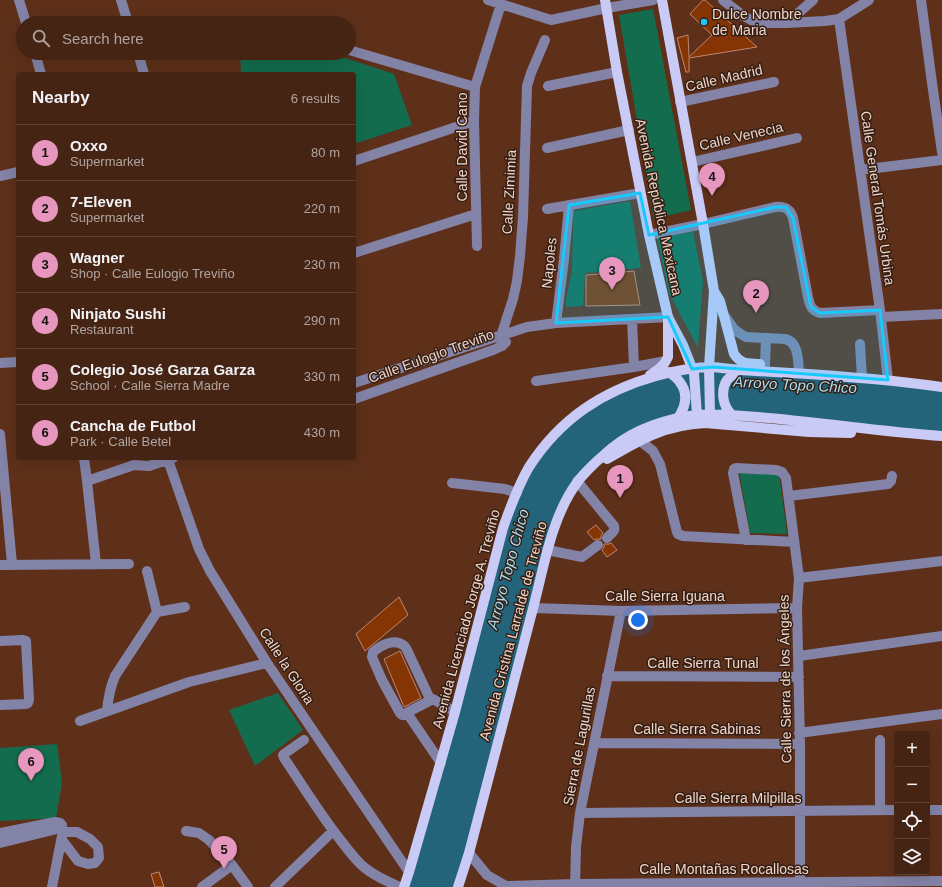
<!DOCTYPE html>
<meta charset="utf-8">
<style>
:root{--surface:#462414;--page:#503022;--text:#f1f3f6;--muted:#b0a4a0;--line:#5e4134;--accent:#e797bd}
body{margin:0;font-family:Helvetica,sans-serif;background:var(--page);color:var(--text)}
.controls{position:absolute;right:12px;bottom:12px;display:grid;overflow:hidden;border-radius:4px;box-shadow:0 4px 16px #0002}
.controls button{width:36px;height:36px;display:grid;place-items:center;padding:0;border:0;border-bottom:1px solid var(--line);background:var(--surface);color:var(--text);font:20px sans-serif}
.you{position:absolute;left:638px;top:620px;width:14px;height:14px;margin:-10px;border:3px solid #fff;border-radius:50%;background:#1a73e8;box-shadow:0 0 0 6px #1a73e833}
.badge{display:grid;place-items:center;width:26px;height:26px;border-radius:50%;background:var(--accent);color:#111;font-size:13px;font-weight:700}
.pin{position:absolute;translate:-50% -33px;filter:drop-shadow(0 1px 2px #0008)}
.pin::after{content:'';position:absolute;top:21px;width:14px;height:12px;background:inherit;clip-path:polygon(0 0,100% 0,50% 100%)}
.list{margin:0;padding:0;list-style:none}
h2{display:flex;justify-content:space-between;align-items:center;height:52px;margin:0;padding:0 16px;font-size:17px}
h2 small{font-size:13px;font-weight:400;color:var(--muted)}
.list li{display:grid;grid-template-columns:26px 1fr auto;gap:12px;align-items:center;box-sizing:border-box;height:56px;padding:0 16px;border-top:1px solid var(--line)}
.list b{display:block;font-size:15px;white-space:nowrap}
.list p{margin:0;font-size:13px;white-space:nowrap;color:var(--muted)}
.list em{font-size:13px;font-style:normal;color:var(--muted)}
.icon{flex:none;width:22px;height:22px;fill:none;stroke:currentColor;stroke-width:2;stroke-linecap:round;stroke-linejoin:round}
.map{position:relative;flex:none;width:942px;height:887px;overflow:hidden}
.search{position:absolute;background:var(--surface);box-shadow:0 4px 16px #0002;left:16px;top:16px;width:340px;height:44px;display:flex;align-items:center;gap:10px;box-sizing:border-box;padding:0 14px;border-radius:22px;color:var(--muted);font-size:15px}
.panel{position:absolute;background:var(--surface);box-shadow:0 4px 16px #0002;left:16px;top:72px;width:340px;height:388px;border-radius:4px}
.map>svg:first-child{display:block}
</style>
<div class="map">
<svg width="942" height="887" viewBox="0 0 942 887">
<rect width="100%" height="100%" fill="#5e301a"/>
<path fill="#146c4e" d="M653 9 691 210 654 219 619 15Z
M240 53H330L394 74 412 125 354 144V74H241Z
M630 201 641 268 585 273 583 306 567 307 565 303 572 271 573 211Z
M693 232 703 281 698 348 669 293 657 238Z
M739 471 779 473 787 534 750 533Z
M278 693 303 730 255 766 229 710Z
M57 744 62 783 56 818 0 821V748Z"/>
<path fill="#23647a" d="M692 369 942 387V436L732 415 611 449 567 498 458 887H404L503 528 545 446 599 399Z"/>
<path fill="#853504" stroke="#be8770" d="M703 0H705L736 28 757 47 689 58V72H686L677 38 688 35 689 57 712 35 690 14Z
M634 271 640 305 586 306V275Z
M596 525 603 533 601 536V539H597L594 540 587 532Z
M611 543 617 550 607 557 602 550 604 547V544H609Z
M399 597 408 615 365 651 356 634Z
M400 651 421 698 404 707 384 659Z
M159 872 164 887H155L151 874Z"/>
<g fill="none" stroke-linecap="round" stroke-linejoin="round">
<path stroke="#8383a8" stroke-width="10" d="M19 0 26 23
M121 0 128 23
M488 0 551 20 607 8 653 0
M723 0 742 15 751 20 762 23H787L825 21 839 19 869 0
M921 0 932 83 942 152
M839 19 880 310 888 380
M787 23 813 0
M349 50 475 87
M35 53 41 74
M138 53 144 74
M548 86 617 72
M680 102 774 82
M547 148 629 130
M354 161 474 121
M692 162 797 138
M860 170 942 160
M0 176 18 172
M547 209 640 193
M649 235 703 224 775 207C784 206 790 208 793 218L808 297C810 306 811 310 820 313L880 310
M477 246 474 121 475 87 501 4
M354 253 476 214
M723 314 734 329 739 333 746 337 785 339C799 342 798 361 799 373
M881 317 942 314
M632 319 634 367
M556 323 564 259 569 205
M860 344 862 378
M502 346 501 336 513 299 517 281 520 256 523 217 527 86 531 73 545 40
M0 363 18 362
M765 365 766 338
M536 381 634 367 666 361
M354 383 527 327 556 323 668 317
M354 399 493 350 502 346 506 342
M0 434 12 564
M639 440 653 451 660 464 677 532 678 534 683 536 794 542
M84 458 87 481 96 564
M168 460 199 549 210 571 267 663 409 872
M87 481 134 465 149 466 173 458
M577 481 614 526C616 532 610 534 607 538
M452 483 505 489 517 493
M789 496 888 484 891 481 892 476
M746 540 733 473 734 469 736 468 776 470 782 472 786 478 799 578 797 608 800 744V887
M547 550 582 557 598 545
M0 565 129 564
M147 571 157 612
M799 578 942 561
M534 608 621 611 797 608
M157 612 185 607
M0 641 23 640 26 641 29 700 28 703 26 704 0 705
M799 656 942 636
M607 676 799 677
M107 711C108 699 110 688 115 676L157 612
M408 715H402L400 713 382 680 372 657 373 652C380 646 393 638 403 645 405 646 406 648 407 650L430 699
M80 721 189 682 267 663
M799 733 942 714
M304 740 284 754 283 755 284 758C303 786 321 816 342 842 349 851 356 861 365 868 375 876 388 882 400 887
M880 740V810
M594 743 800 744
M441 763 409 716 408 712 433 699 455 712
M927 810H942
M580 813 897 810
M186 831 199 833 209 840 232 865 248 887
M0 833 55 822 60 823 62 825
M62 840 78 861 88 864 95 863 99 858 98 847 90 839 77 832H63
M0 843 57 829 62 825
M469 853 487 875 506 886
M52 887 62 836
M202 887 232 865
M275 887 333 831
M502 887 506 886 575 884 942 881
M575 887 576 847 580 813 621 611"/>
<path stroke="#cacaf7" stroke-width="10" d="M605 0 617 72 649 235 668 317 683 345 694 373 697 415
M662 0 703 224 714 291 709 367 710 414
M714 291 720 301 734 354C742 365 747 363 760 364
M669 372C673 375 677 378 679 381 689 393 686 406 678 418
M650 375C658 370 664 366 668 357V317
M732 415C723 407 720 391 727 380 731 376 735 373 739 370
M607 459C641 439 665 425 705 423L809 432 851 433
M404 887 409 872 455 712 503 528C510 508 518 486 529 467 560 419 602 391 656 376 674 371 694 367 713 367 722 368 731 369 740 370 757 371 774 372 791 373 842 376 892 380 942 387
M458 887 469 853C490 774 510 695 531 616 543 573 550 520 576 484 582 475 590 468 597 461 602 457 607 452 612 448 635 429 668 418 698 415 721 413 745 416 768 418 826 423 884 432 942 436"/>
</g>
<path fill="#18cafc" fill-opacity="0.2" stroke="#18cafc" stroke-width="3" stroke-linejoin="round" d="M640 193 649 235 775 207H786L793 218 811 307 820 313 880 310 888 380 713 367 692 369 668 317 556 323 569 205Z"/>
<circle fill="#18cafc" stroke="#341f15" stroke-width="1.5" cx="704" cy="22" r="4"/>
<g text-anchor="middle" stroke-width="3" stroke-linejoin="round" paint-order="stroke">
<g font-size="14" fill="#f2d4c7" stroke="#341f15" text-anchor="start">
<text x="712" y="19">Dulce Nombre<tspan x="712" dy="16">de Maria</tspan></text>
</g>
<g font-size="14" fill="#f2d4c7" stroke="#341f15">
<text transform="translate(724 78) rotate(-13)" y="5">Calle Madrid</text>
<text transform="translate(741 136) rotate(-13)" y="5">Calle Venecia</text>
<text transform="translate(462 147) rotate(-90)" y="5">Calle David Cano</text>
<text transform="translate(509 192) rotate(-87)" y="5">Calle Zimimia</text>
<text transform="translate(878 198) rotate(82)" y="5">Calle General Tomás Urbina</text>
<text transform="translate(659 207) rotate(78)" y="5">Avenida República Mexicana</text>
<text transform="translate(549 263) rotate(-84)" y="5">Napoles</text>
<text transform="translate(431 356) rotate(-20)" y="5">Calle Eulogio Treviño</text>
<text x="665" y="601">Calle Sierra Iguana</text>
<text transform="translate(466 619) rotate(-75)" y="5">Avenida Licenciado Jorge A. Treviño</text>
<text transform="translate(513 631) rotate(-75)" y="5">Avenida Cristina Larralde de Treviño</text>
<text x="703" y="668">Calle Sierra Tunal</text>
<text transform="translate(287 666) rotate(57)" y="5">Calle la Gloria</text>
<text transform="translate(785 679) rotate(-91)" y="5">Calle Sierra de los Ángeles</text>
<text x="697" y="734">Calle Sierra Sabinas</text>
<text transform="translate(579 746) rotate(-79)" y="5">Sierra de Lagurillas</text>
<text x="738" y="803">Calle Sierra Milpillas</text>
<text x="724" y="874">Calle Montañas Rocallosas</text>
</g>
<g font-size="15" font-style="italic" fill="#a9ddf2" stroke="#341f15">
<text transform="translate(795 385) rotate(3)" y="5">Arroyo Topo Chico</text>
<text transform="translate(508 569) rotate(-75)" y="5">Arroyo Topo Chico</text>
</g>
</g>
</svg>
<div class="controls">
<button>+</button>
<button>−</button>
<button><svg class="icon" aria-label="locate" viewBox="0 0 24 24"><circle cx="12" cy="12" r="6"/><path d="M12 2v4M12 18v4M2 12h4M18 12h4"/></svg></button>
<button><svg class="icon" aria-label="layers" viewBox="0 0 24 24"><path d="M12 4l9 5-9 5-9-5zM3 14l9 5 9-5"/></svg></button>
</div>
<div class="you"></div>
<div class="pin badge" style="left:620px;top:498px">1</div>
<div class="pin badge" style="left:756px;top:313px">2</div>
<div class="pin badge" style="left:612px;top:290px">3</div>
<div class="pin badge" style="left:712px;top:196px">4</div>
<div class="pin badge" style="left:224px;top:869px">5</div>
<div class="pin badge" style="left:31px;top:781px">6</div>
<div class="search"><svg class="icon" aria-label="search" viewBox="0 0 24 24"><circle cx="10" cy="10" r="6"/><path d="M15 15l6 6"/></svg>Search here</div>
<section class="panel">
<h2>Nearby<small>6 results</small></h2>
<ul class="list">
<li><span class="badge">1</span><div><b>Oxxo</b><p>Supermarket</p></div><em>80 m</em></li>
<li><span class="badge">2</span><div><b>7-Eleven</b><p>Supermarket</p></div><em>220 m</em></li>
<li><span class="badge">3</span><div><b>Wagner</b><p>Shop · Calle Eulogio Treviño</p></div><em>230 m</em></li>
<li><span class="badge">4</span><div><b>Ninjato Sushi</b><p>Restaurant</p></div><em>290 m</em></li>
<li><span class="badge">5</span><div><b>Colegio José Garza Garza</b><p>School · Calle Sierra Madre</p></div><em>330 m</em></li>
<li><span class="badge">6</span><div><b>Cancha de Futbol</b><p>Park · Calle Betel</p></div><em>430 m</em></li>
</ul>
</section>
</div>
